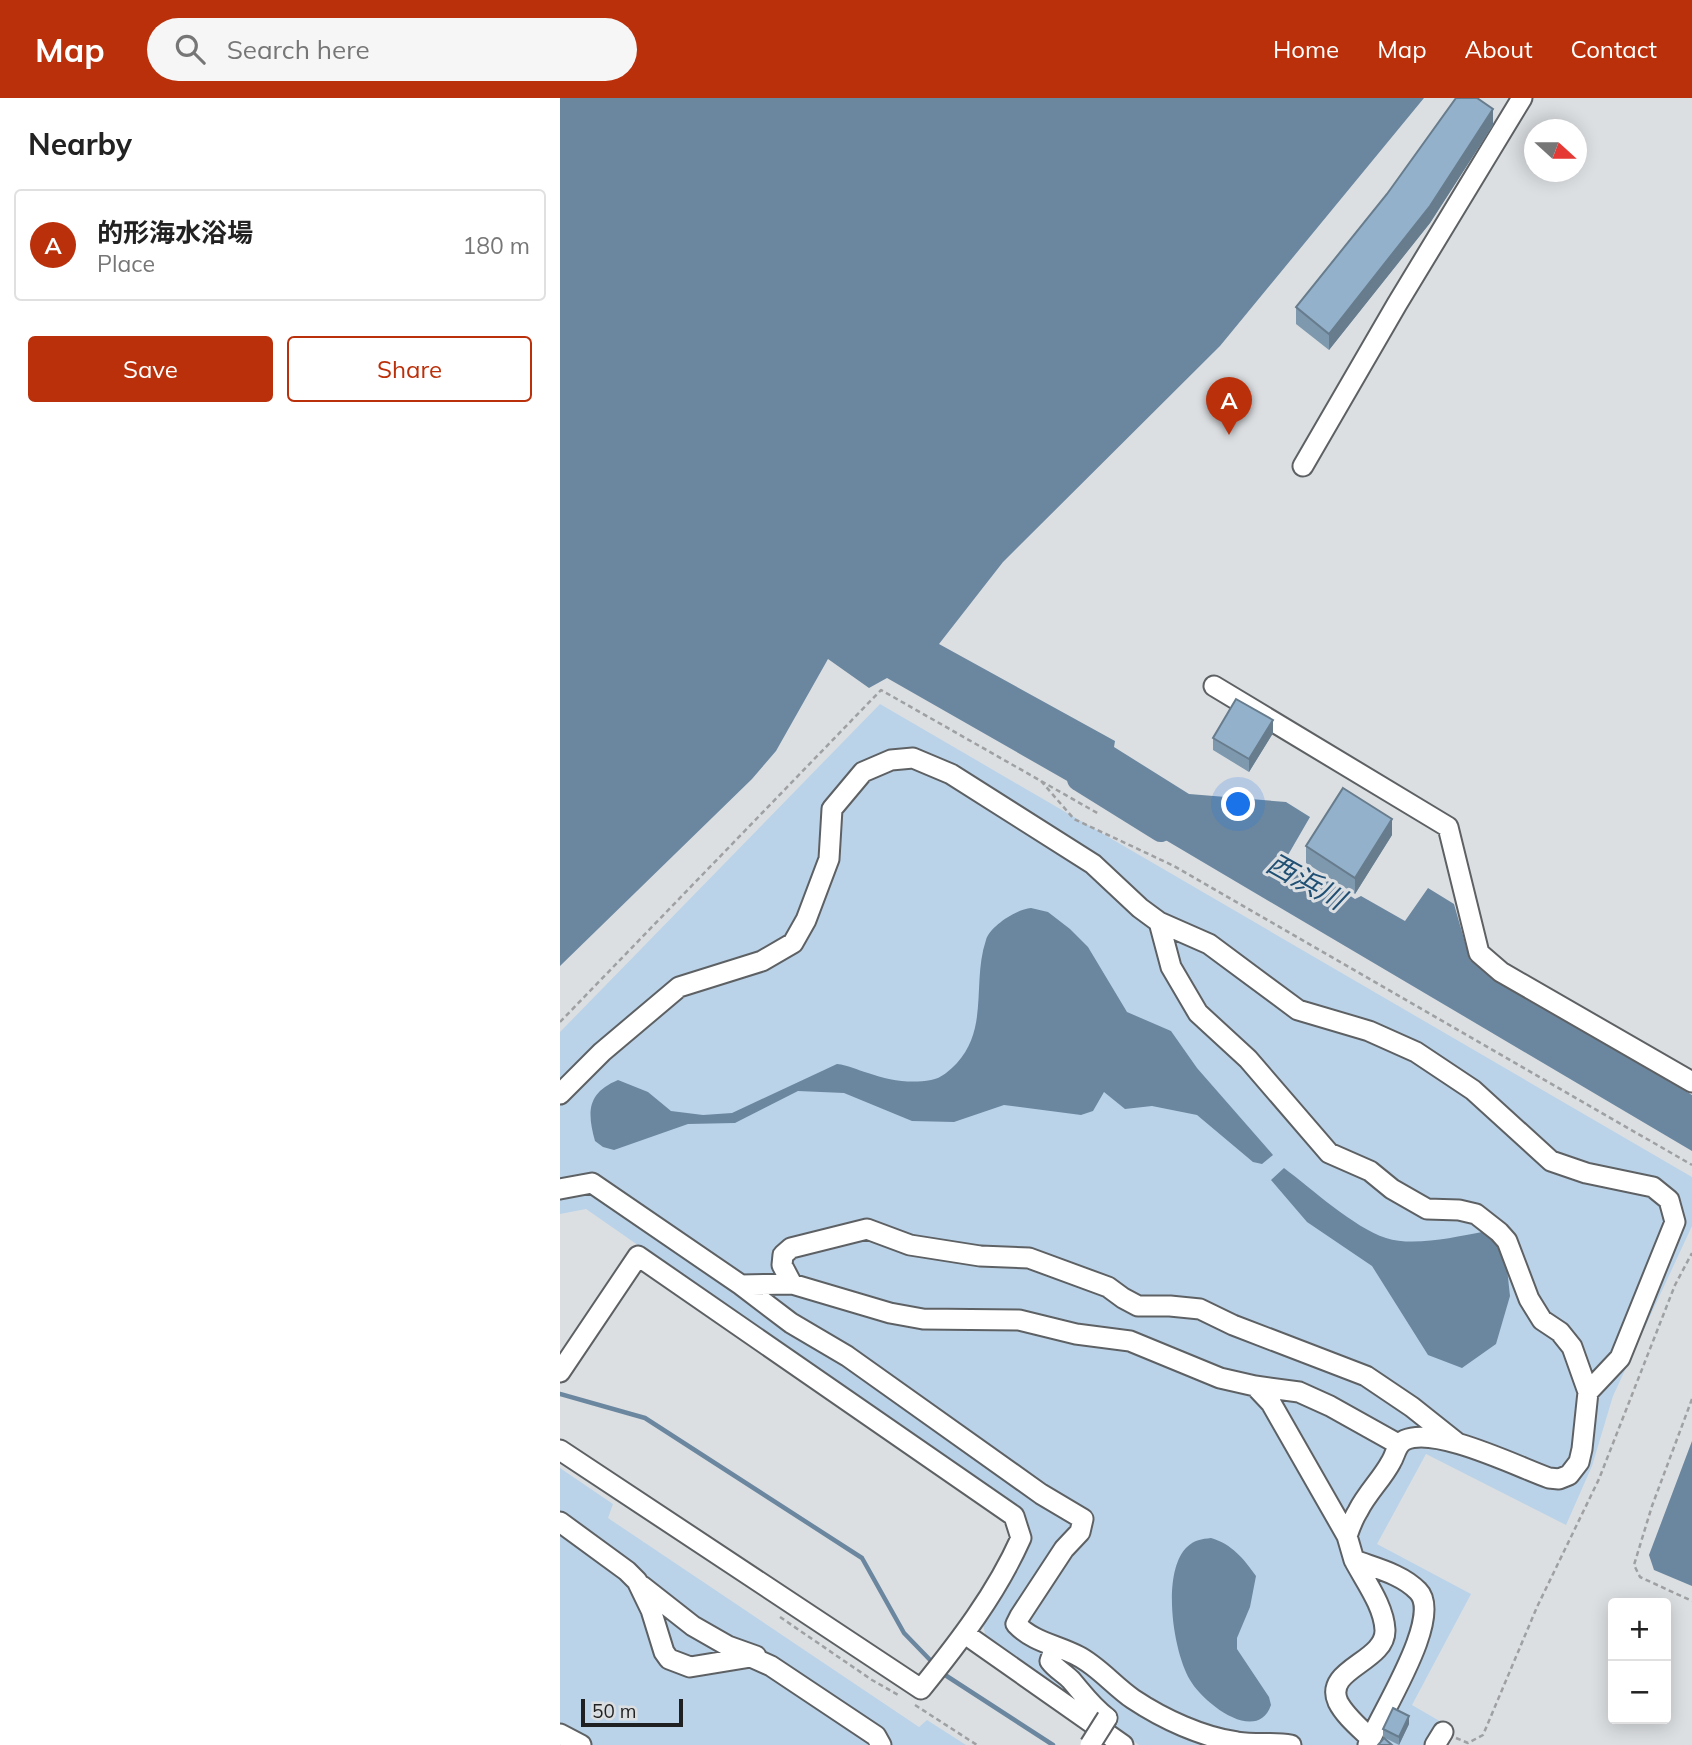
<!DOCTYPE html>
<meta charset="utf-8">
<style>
:root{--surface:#fff;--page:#f6f6f6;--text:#222;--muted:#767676;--line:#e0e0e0;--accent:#ba300a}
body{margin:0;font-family:Mulish,"Noto Sans JP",sans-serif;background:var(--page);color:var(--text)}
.controls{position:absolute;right:21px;bottom:21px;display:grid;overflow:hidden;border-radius:7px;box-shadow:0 4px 18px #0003}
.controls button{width:63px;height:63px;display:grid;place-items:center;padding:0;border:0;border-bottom:2px solid var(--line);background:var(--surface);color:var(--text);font:35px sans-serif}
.compass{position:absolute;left:964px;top:21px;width:63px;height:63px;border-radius:50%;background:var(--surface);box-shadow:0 4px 18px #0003;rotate:111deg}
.scale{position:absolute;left:21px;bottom:18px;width:102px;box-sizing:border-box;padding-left:7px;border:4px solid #1f2021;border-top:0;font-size:19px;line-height:24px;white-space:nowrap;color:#1f2021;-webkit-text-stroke:5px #dcdfe2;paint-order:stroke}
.you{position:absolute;left:679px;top:707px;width:24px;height:24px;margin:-18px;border:5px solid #fff;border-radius:50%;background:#1a73e8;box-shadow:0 0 0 10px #1a73e833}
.badge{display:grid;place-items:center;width:46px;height:46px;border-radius:50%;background:var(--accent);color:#fff;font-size:23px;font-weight:700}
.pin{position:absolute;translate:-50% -58px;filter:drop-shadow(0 2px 4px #0008)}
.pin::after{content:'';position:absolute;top:37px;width:24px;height:21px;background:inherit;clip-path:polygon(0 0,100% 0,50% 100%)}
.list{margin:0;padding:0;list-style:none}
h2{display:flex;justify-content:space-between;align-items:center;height:91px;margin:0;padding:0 28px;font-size:30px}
h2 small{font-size:23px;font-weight:400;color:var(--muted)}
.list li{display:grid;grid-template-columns:46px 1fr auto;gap:21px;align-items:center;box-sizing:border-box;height:112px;margin:0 14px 14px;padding:0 14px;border:2px solid var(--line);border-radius:7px}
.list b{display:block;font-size:26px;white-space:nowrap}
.list p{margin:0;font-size:23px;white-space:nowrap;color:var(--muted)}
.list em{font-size:23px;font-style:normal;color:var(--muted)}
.actions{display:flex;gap:14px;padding:21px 28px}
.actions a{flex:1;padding:16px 0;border:2px solid var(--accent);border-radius:7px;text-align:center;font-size:24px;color:var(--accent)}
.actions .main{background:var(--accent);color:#fff}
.icon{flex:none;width:38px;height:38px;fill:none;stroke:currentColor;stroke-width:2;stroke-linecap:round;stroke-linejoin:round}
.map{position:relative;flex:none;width:1132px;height:1647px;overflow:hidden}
header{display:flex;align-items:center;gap:42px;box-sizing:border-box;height:98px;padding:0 35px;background:var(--accent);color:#fff}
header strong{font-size:33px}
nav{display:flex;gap:38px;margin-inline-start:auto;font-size:24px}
.search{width:490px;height:63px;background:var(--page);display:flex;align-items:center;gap:18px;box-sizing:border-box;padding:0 24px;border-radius:38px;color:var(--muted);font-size:26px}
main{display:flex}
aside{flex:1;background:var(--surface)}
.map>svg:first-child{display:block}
</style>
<header>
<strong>Map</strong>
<div class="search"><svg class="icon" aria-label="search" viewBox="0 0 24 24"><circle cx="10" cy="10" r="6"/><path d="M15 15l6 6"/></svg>Search here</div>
<nav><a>Home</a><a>Map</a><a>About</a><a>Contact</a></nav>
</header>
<main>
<aside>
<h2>Nearby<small></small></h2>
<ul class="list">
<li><span class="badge">A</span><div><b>的形海水浴場</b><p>Place</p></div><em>180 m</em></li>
</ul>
<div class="actions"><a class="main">Save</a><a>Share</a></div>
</aside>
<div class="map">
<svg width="1132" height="1647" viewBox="0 0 1132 1647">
<rect width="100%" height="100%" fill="#dcdfe2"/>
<path fill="#bad3e9" d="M320 606 1132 1079V1128L1053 1298 1032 1368 1006 1427 866 1356 817 1446 911 1496 852 1607 883 1625 868 1647H579L427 1544 422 1523 471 1442 459 1412 26 1111 0 1116V934Z
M0 1370 53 1406 48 1420 359 1629 367 1622 406 1647H0Z"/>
<path fill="#6b87a0" d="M0 0H864L660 248 443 464 379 546 555 643 554 649 629 696 726 704 750 719 728 757 795 801 801 798 845 823 868 790 894 806 910 862 1132 997V1053L570 721 576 709 550 693 544 704 327 580 309 590 268 561 216 653 192 681 0 868Z
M471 810 488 814 510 831 528 849 567 914 611 933 637 970 713 1057 702 1066 693 1064 637 1017 592 1008 565 1011 544 994 533 1013 521 1017 444 1007 394 1024 352 1023 284 995 238 993 175 1025 128 1026 54 1052 43 1049 35 1043C27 1014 27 995 58 982L88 994 111 1013 143 1017 172 1015 277 966C288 967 297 972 308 975 328 982 349 986 371 982 382 980 389 973 397 965 429 930 412 883 426 842 430 828 457 811 471 810Z
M724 1070C752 1091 793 1129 826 1140 853 1149 895 1139 922 1134L945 1152 950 1198 936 1246 902 1270 868 1257 812 1168 747 1124 711 1082Z
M1132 1343V1488L1094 1472 1089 1457Z
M651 1440C672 1446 684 1461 696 1478L690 1509 677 1540V1551L709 1599 711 1607C697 1647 643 1605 630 1582 613 1554 601 1474 627 1449 634 1442 642 1441 651 1440Z"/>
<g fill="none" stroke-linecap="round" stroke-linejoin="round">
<path stroke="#6b87a0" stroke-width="4.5" d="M0 1296 85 1320 302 1460 344 1535 374 1566
M382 1575 493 1647"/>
<path stroke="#6b87a0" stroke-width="24" d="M519 681 601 732"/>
<defs>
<path id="minor" d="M743 368 837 206 962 0
M654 588 888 729 919 855 941 874 1132 984
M599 824 611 869 638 915 688 961 769 1055 810 1073 832 1091 867 1111 899 1112 916 1116 939 1134 947 1143 969 1201 982 1222 1000 1234 1012 1249 1028 1294
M0 996 42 954 119 889 202 863 233 845 246 822 269 761 272 711 303 674 331 662 353 660 391 676 533 766 580 810 599 824 649 846 738 912 809 933 856 954 913 992 991 1063 1026 1075 1093 1089 1109 1102 1115 1124 1060 1260 1028 1294 1022 1351 1019 1364 1009 1377 999 1381 989 1380C958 1369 876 1328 845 1342 836 1346 836 1356 831 1364 822 1381 807 1395 798 1413 793 1421 790 1429 787 1438L794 1462C815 1470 842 1476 858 1493 884 1519 820 1616 808 1647
M0 1091 32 1085 181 1187 231 1225 287 1258 481 1396 523 1421 520 1434 504 1451 460 1518 456 1526C473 1544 497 1547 518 1558 538 1568 554 1588 573 1601 603 1621 642 1639 677 1644 695 1647 713 1644 731 1647
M232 1186 222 1167 223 1157 231 1150 307 1131 350 1147 420 1158 469 1160 548 1189 563 1200 578 1208H610L640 1211 673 1227 806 1278 852 1309 896 1344
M181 1187 232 1186 330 1215 363 1221 459 1222 516 1236 570 1243 660 1280 695 1288 711 1305 787 1438
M0 1274 78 1158 454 1418 461 1440C436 1496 399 1544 361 1591L0 1352
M695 1288 739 1294 770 1308 838 1346
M0 1424 67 1473 77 1483 91 1512 104 1554 109 1561 130 1569 191 1559 211 1568 316 1638 321 1647
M794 1462C805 1483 824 1508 825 1532 826 1564 763 1571 778 1604 785 1618 800 1630 811 1641
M82 1488 133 1528 168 1548 196 1558
M405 1536 563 1647
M495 1549 490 1563C496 1571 504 1575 511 1582 523 1596 532 1609 547 1620
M0 1636 21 1647
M875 1647 883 1634"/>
</defs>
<use href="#minor" stroke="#5e6164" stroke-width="23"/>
<path stroke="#9ea0a2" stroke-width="2.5" stroke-dasharray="5 3.5" stroke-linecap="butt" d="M481 683 514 721 614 768 1132 1067
M0 924 321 592 539 716
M1132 1301 1092 1408 1074 1467 1080 1479 1132 1503
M220 1519 312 1582 340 1598
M355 1607 417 1647
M896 1640 908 1645 923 1637 977 1509 1039 1381 1115 1187 1132 1155"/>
<use href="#minor" stroke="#fff" stroke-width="19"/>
<defs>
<path id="minor-bridge" d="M530 1647 547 1620"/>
</defs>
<use href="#minor-bridge" stroke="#5e6164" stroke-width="23" stroke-linecap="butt"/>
<use href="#minor-bridge" stroke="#fff" stroke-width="19"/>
</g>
<path fill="#7e98ae" d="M933 27 870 125 769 252 736 226V209Z
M713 635 689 674 653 652V640Z
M832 737 795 796 746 765V748Z
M849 1626 839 1647 823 1639V1631Z"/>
<path fill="#677c8d" d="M933 11V27L870 125 769 252V236Z
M713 622V635L689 674V661Z
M832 721V737L795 796V780Z
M849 1618V1626L839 1647V1639Z"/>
<path fill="#93b1ca" stroke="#677c8d" stroke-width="2" d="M896 0H917L933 11 870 108 769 236 736 209 827 96Z
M676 601 713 622 689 661 653 640Z
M783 690 832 721 795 780 746 748Z
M833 1610 849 1618 839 1639 823 1631Z
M824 1640 832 1647H818Z"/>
<g text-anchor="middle" stroke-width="6" stroke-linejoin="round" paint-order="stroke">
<g font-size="28" font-style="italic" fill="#205074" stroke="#dcdfe2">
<text transform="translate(746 783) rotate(29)" y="10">西浜川</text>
</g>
</g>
</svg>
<div class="controls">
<button>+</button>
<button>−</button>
</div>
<svg class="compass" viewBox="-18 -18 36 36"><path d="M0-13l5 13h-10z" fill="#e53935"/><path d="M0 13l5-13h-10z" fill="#767676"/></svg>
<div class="scale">50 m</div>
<div class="you"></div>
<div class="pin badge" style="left:669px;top:337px">A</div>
</div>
</main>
